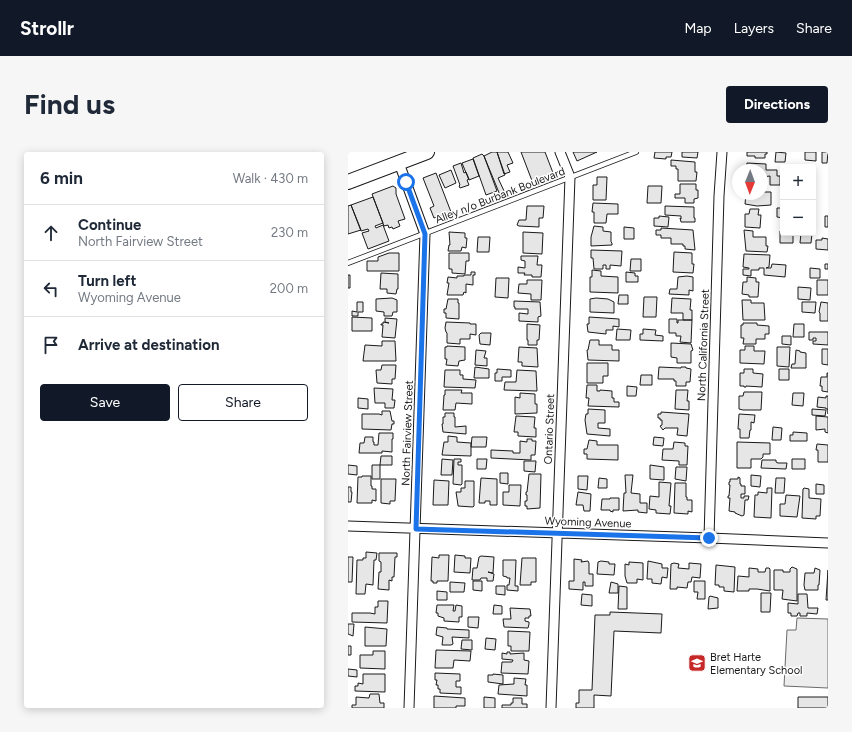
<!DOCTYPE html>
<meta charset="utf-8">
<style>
:root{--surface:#fff;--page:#f6f6f7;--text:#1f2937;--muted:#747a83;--line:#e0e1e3;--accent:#111827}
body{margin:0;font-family:Figtree,sans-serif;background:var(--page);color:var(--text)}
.controls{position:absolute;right:12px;top:12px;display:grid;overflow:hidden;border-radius:4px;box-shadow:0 2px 10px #0003}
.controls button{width:36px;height:36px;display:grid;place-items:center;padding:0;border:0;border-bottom:1px solid var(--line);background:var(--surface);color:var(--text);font:20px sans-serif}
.compass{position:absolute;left:384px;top:12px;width:36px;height:36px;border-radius:50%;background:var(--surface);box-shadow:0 2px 10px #0003;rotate:181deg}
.stop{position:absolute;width:12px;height:12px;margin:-9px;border:3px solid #1a73e8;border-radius:50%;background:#fff}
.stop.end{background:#1a73e8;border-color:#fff;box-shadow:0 1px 4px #0008}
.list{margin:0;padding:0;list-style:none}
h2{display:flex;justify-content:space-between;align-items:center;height:52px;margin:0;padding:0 16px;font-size:17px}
h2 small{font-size:13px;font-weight:400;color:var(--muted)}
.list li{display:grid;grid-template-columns:26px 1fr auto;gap:12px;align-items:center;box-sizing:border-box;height:56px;padding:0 16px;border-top:1px solid var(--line)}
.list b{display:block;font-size:15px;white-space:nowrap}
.list p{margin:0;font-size:13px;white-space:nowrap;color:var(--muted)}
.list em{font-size:13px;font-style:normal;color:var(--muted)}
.actions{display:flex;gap:8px;padding:12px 16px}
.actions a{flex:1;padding:9px 0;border:1px solid var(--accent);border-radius:4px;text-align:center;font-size:14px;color:var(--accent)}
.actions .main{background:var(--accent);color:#fff}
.icon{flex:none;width:22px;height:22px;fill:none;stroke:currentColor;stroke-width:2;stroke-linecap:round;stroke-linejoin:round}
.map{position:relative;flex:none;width:480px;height:556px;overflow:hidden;border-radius:4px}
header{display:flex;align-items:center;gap:24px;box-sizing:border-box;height:56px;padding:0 20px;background:var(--accent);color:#fff}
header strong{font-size:19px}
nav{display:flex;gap:22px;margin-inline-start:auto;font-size:14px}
.intro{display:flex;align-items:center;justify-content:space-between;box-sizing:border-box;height:96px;padding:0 24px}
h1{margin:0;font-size:28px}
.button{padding:10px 18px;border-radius:4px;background:var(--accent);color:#fff;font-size:14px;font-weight:700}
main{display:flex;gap:24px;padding:0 24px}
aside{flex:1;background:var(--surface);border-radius:4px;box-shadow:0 2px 10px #0003}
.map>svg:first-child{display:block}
</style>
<header>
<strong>Strollr</strong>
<nav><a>Map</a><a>Layers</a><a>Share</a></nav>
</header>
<div class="intro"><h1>Find us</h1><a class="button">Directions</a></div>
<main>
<aside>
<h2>6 min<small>Walk · 430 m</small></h2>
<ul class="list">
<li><svg class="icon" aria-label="ahead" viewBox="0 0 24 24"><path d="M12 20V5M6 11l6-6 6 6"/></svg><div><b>Continue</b><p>North Fairview Street</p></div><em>230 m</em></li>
<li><svg class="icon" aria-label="left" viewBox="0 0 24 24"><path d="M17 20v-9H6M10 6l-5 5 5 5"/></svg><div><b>Turn left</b><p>Wyoming Avenue</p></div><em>200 m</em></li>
<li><svg class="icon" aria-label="arrive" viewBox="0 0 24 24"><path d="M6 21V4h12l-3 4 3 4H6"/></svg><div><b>Arrive at destination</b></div></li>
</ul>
<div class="actions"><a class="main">Save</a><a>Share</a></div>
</aside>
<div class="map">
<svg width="480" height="556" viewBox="0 0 480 556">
<rect width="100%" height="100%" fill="#fff"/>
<path fill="#ededed" stroke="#6a6a6a" d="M449 466 480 467V536L436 534 439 478H448Z"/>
<path fill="#e6e6e6" stroke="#1a1a1a" d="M144 0H149L157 23 150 26 157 41 152 43 136 4Z
M149 0H160L165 11 159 13 162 20 156 22Z
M173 0H197L207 26 186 34Z
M225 0H249L229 9Z
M307 0H324L323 5H318V7L306 6Z
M334 0H350L349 6 334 5Z
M399 0H419V2H417V6H407V4H399Z
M428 0 438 1 437 10H427Z
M457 0H468V9L457 8Z
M474 0H480L479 11H474Z
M134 2 136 4 149 39 138 43 125 6Z
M125 7 131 24 121 28 114 11Z
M323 8 347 10V20H349L348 29H330V17H328V14H323Z
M113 11 116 21 118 20 121 27 119 28 121 33 112 36 111 34 112 33 105 14Z
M399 11 418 12V18H429V24H432V33H422V24L414 25V18H398Z
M103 18 108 31 97 36 91 23Z
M88 21 103 60 86 66 82 56 86 54 75 26Z
M249 25H259L258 48H245V33H249Z
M332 32H348V38H350V46L346 47V51H337V46H327V42H332Z
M45 34 48 36V42L57 67 50 69 52 74 45 77 44 75 41 76 40 73 36 74 24 42Z
M300 34H314L313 51H299Z
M414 40H423V53L409 54 397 52 398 42H414Z
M25 45 35 71 27 74 28 76 35 73 41 89 20 97 14 81 21 79 20 77 13 79 3 53Z
M245 51 270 52V62H259L258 71H246V60H244Z
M3 53 13 78 0 82V54Z
M179 54H196L195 66H191V75L171 74 169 73 171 68H178Z
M317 54 346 55V66H347V70H333L332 66 333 67V64L317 63Z
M429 56H435V66L429 65Z
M402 57H411L410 63H413L412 76 397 75V62H401Z
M311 64 321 65 320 75 306 74V66H311Z
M477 64H480V75H477Z
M246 74 255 75V79L263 80V90L264 91V93L243 94V85Z
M276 75 286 76V87H276Z
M313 76 345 78 347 98 337 97V94H335V92H323V86H313V83H308V78H313Z
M396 78 405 79V85H418V94H420L419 100 398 99Z
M432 79 435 80V81H445V91H432Z
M101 80 117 81V86H119L118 96 114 95 113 99H100L101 93H102Z
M175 80 195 81 194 102 175 101Z
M453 81H464L463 91H452Z
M130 85H142L141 100H129Z
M474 86 480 87V98L468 97V88H474Z
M243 98 274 99 273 114 262 113V117H258V113H255V117H246L245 106H243Z
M326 100 344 101V112H346L345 121 325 120Z
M41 101H51V119H19V109H30V105Z
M101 101H121V109H118L117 122 104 121V117H101Z
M396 102 422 103 421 115 418 116H423L424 112 438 113 437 125 416 123V116H411V118H403V124L395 123V117H401V116L395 115Z
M173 104H190L189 113H194L193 125H184V123H176L177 121H170V115L177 116V109L173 108Z
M283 107H293V119H282Z
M477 112H480V117H477Z
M462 116 472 117V126H462Z
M244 118 253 119V124L270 125V141L242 140V125H244Z
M123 120H127V123H125V133L118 132V141L116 140 115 143H99L101 131H99L100 125 109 126V124H116V123H123Z
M278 120 287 121V124H290V130H278Z
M33 121 50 122V137H49L48 142 39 141V137H32Z
M0 123H2V136H0Z
M339 124 345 125V139L341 138V143L321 142 322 137H329L330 125Z
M399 125 408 126V130H411L410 145H401V143L394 142 395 130H399Z
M148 126H161L160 146 147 145Z
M179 128H194L193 148H183V142L170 141 171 132H179Z
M469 128H480V143H469Z
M450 135 463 136 462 148 450 147Z
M271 143H280V152H270Z
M296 145H309L308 165H295Z
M44 146 49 148V160H45L44 164H36V160L28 159V147Z
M248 146 260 147 266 150V161L242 160V147Z
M324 146 343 147 342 158H344V168H335V161H323Z
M100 147H110V151H111V167L98 166V161H96V157H98Z
M394 148H403V151H416L417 168H395Z
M166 149 192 150 193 164 190 165V170L171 169V161L180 162V157H167V155H166Z
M9 150H15V160H10V164H4V159L9 160Z
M454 150H468L467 161 454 160Z
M473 150 480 151V169H472V161L471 160Z
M4 165 24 166V179H4Z
M241 165 271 167V175L265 174V178H258V182L240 180 239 172H241Z
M37 166 49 167 47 186 34 185 35 173H33V172H35V170L41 171 37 170Z
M321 167H329V171H330V168H344L343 191 332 190 333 184H328V181H321Z
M98 170 122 171V172H128V183L122 182V187H112V192L99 191V181L98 180 97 176Z
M395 171H409V173L421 174V182H417V187H408V192H395L396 186H393V173H395Z
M179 172 192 173 191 188H189V193H180V188H179Z
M446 172H456V185H445Z
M269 177 283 178 282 188H268Z
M295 177 308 178 307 183 315 184V189L292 188V182H295Z
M461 180H480V193L465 192V189H468V186H465V188H461Z
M133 181H143L142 193 132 192 131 183Z
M434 184H443V193L434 192Z
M242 188H251V193H264V198H271V209L240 208 239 198H240Z
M34 189H47L48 209H15L17 193 34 194Z
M323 191 343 192 345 198 343 199V211H329V206L323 205Z
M99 194 117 195V208L111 209 110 214 98 213 99 207H97V195H99Z
M397 194H406V199H417L416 212 392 211V198H397Z
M171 195 189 196 190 215 174 214V210H170Z
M429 195H442L441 215 429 214Z
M474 197H480V213L474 212Z
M128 198 138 199 136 206H139V214L127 213Z
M448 198 452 199V200L458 201V216H443L444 212H447Z
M239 211H260V224H255V231H239Z
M34 213H48L47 227H44V232L29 231 28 218H33Z
M127 215 141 217V226H126Z
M311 215 333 216V215H338V216L343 217 342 230H338V234H328V229H326V227H310Z
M149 217 163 218V225H154V229H147V221H149Z
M396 217H405V221L415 222 414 235 398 234V235H396V234H392V221H396Z
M431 217H441V228H431Z
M97 218H112V223H115V227L128 228 127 236 96 235Z
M169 218 188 219 189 239 156 238 157 230H168Z
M479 221H480V240L474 239V234H472L473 225H479Z
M293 223H304V233H292Z
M239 233H249V239H252V238L264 239V246H266V250H271V255L240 254 241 246H238Z
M279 234 289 235 288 244H279Z
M26 236 45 237 44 248H47L46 256H37V251H27Z
M97 238H114L113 241H124V252L108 251 107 258H95L96 243H97Z
M328 238H340L339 249H341V258L327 257Z
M396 240H414L413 258H395L391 257V244H395Z
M172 241 187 242V252H189V261L167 262V245L172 246Z
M445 241H456L455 254 444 253Z
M478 244H480V262V257H478V256L469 255 470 245 478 246Z
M10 246 20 247V257L10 256Z
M240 257 257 258V271H250V276L262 277V284L239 282 237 268 238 262H240Z
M464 257 478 258 477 264 464 263Z
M34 259H42L44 269H46V272H44L43 278 14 277V262H31L34 263Z
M313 260 341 262 339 284 329 283 330 276H317L315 278 312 274 314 273V268H312V266H310V262H313Z
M97 261H106V265H107V275L118 274V282L95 280 94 272H95V265H97Z
M391 262 407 263 406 271 403 270V278H402L401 286H392V277H390Z
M168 264 187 265 186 276H188V285L170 284V280H166Z
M468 264 480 265V281L477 280V277L468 278Z
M425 275 434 276 433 288H424Z
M445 280 459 281V289H442V283H445Z
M31 281H45V287H44V300L34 299V301H11L12 291H16L17 285H25V290H26V293H30Z
M100 284 109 285V290L123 291V304L94 303 96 290H100Z
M124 285H139L138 295H123Z
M306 285 316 286 315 294 305 293Z
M179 287H184V289H188L187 303H183V308L143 306V298L165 299V301H172V289L179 290Z
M241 288 249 289V293H270V308L239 307V302H236V297H239Z
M326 290 337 291V294H340L339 313H331V309L314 308 315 297H325Z
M389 290 422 291V302H415V305L413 307H403V316H389Z
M469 292 480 293V310H470V298H468Z
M33 304H44V313H32Z
M94 307 105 308 104 323H93Z
M106 307H113V310H110V313H114V332L113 333 105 332Z
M129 307H139L138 317H129Z
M444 307H457V317H444Z
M414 308H428V310L430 311H439L438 317 413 316Z
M176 309H188L187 320 176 319Z
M0 313 9 314V323L0 322Z
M24 313H32V327H24Z
M302 313 316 315V328L302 327Z
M328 315H339L338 329 327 327Z
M152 321H160V332L152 331Z
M181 322H193L192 356 179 357V354H177V349H179V343H178V340H179Z
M277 323H285L283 341 292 342V351H299V361L290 360V358L275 359 276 341H278Z
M403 323 413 324 412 335 403 334Z
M14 324H23V334H24V337H28V349L24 348V351H9L10 325H14Z
M230 324H240L239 338 230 337Z
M390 325 392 326V332H393V334H397V342H393V346H396V344H401L400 348H397L396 363 394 364 387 361V360L381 359 382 346H380V344H381L382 333H381V330H382V327H390Z
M133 326 149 327V353H142V349H137V351H131Z
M251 326 259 327V336H250Z
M428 326H437L436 341H427Z
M33 327H48L47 349H42V352L33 351Z
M86 328 101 329 100 353H85Z
M117 329H126V354L125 355 110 354V353L108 340H113V336H117Z
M311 330 323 331 321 354H323L322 362 308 361V358L301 357 302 344 311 345Z
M327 331H338V345H339V348H344V360L340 359V362L326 361Z
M468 332 476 333V342H468Z
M161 333H173L172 354 155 353V340H161Z
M0 335H3V340H4L3 350H0Z
M419 336H424L423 366 406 365 407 343H410V340L419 341Z
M456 336 461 337V346L473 347 472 364H468V367L454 366 455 337Z
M230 340 243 342 242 359H236L235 353H228Z
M438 343 452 344 449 365 432 364V352H437Z
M262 346H271V358H265V360L262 359V358H253L254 347H262Z
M18 400 29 401 28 408H26L25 433 18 432 17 442H8L9 408H15V406H18Z
M31 401H49V405H47L46 425H44V429L41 428V438L30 437 31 420H33V410L31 409Z
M91 403H101L100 429H89V431H85V429H83L84 405 91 406Z
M107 403 117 404V406H123L122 421 106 420Z
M133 404 146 405 145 421 140 420 146 422 145 429H139V426H133L132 428H124L125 416H129L131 405Z
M0 405H5L4 430H0Z
M174 406H188V430H183V433H172Z
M226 407 234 408 233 410 240 409 241 411V422H245V434H237V430H235V438L221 437V429H226Z
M155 408H168L167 434H170V439L159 438V433H161L162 426H159V425L155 424Z
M253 409 261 410V412H267L266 423 249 422 250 410Z
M300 409 314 412V416H320L319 426 314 425 313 432 304 431V427H299Z
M281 410 295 411V428L289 427V431H279L277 424V412L281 413Z
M326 411 331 412 330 416 341 417V411L353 412 352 426 344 425 343 430H340L339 436 329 435V437H322L323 412Z
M368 413 387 415 386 440 376 439V435H371V433H367Z
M444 415 449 417V449L434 447 435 438H426V418H435V420H442V417Z
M401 416 410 417V420H417L418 416H421L422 417V439L409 437H401V439H389L390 424 401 425Z
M467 416 472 418 471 433H470V438H457L456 433 457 421H466Z
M480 418V448H478Z
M125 429H134V439L125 438Z
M346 429H357V447H349L350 440H346Z
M102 430 117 431 116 440H102Z
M263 430 270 432V441H261Z
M148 434H157V443L148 442Z
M271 434 279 435V457H270Z
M89 439 99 440V448H89Z
M413 441H423L422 460H413Z
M234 442 244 443V454L233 453Z
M450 442H459L460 456H470L469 462 459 461V464H452V461H450L449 464H443V461H440V451L450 452Z
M362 444 370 446V456L360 457 361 445Z
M30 449H40L39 471 4 470V461H22L27 462V455H30Z
M89 453H106L105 459H107L108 453 114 454V465H111V470L96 469V466L90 464V461H88Z
M146 453 154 454V462H145Z
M162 456 182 457 183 464H181V466H177V469L181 470V472L180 476 156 475 155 467H163Z
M262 460 314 462 313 481 266 479 263 544 246 543V556H228V551H231V538H244L247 463H262Z
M120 465H131L130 476 120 475Z
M0 472H6L5 484 0 482Z
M17 475 39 477 38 494H17Z
M89 475 99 476V477L121 478V486L104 485 105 492 103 493H94L95 485 88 483Z
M160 479 182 480 181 499H163V494H160Z
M138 486 148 487 147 498 137 497Z
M114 488H124V498L113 497Z
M0 494H3V503H0Z
M88 498 123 499 122 509 106 508 105 516H87Z
M25 499H37V517L12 516V503H25Z
M159 500H162V502L176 501V508L181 509 180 522 153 521 154 510H164L165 508 154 507V501L159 502Z
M0 517 9 518V525L0 524Z
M87 521 112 522V529H108V535H113V542L92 541V537H90V533H88L89 528H87Z
M15 522H37V540L7 539V534H10V531L15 532Z
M145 522 155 523V532L140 530V523H145Z
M166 526 178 527 177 533H179V544L150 542 151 533 166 532Z
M22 542H31L32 551H36V556H4V553H8V545L21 546Z
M86 544 117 546V554H108V556H86Z
M136 545 147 546V556H136Z
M450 545H480V556H450Z
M165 546H174V552H179V556H154V553H163V551H165Z"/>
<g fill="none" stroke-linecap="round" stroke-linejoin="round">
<defs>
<path id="service" d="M0 111 288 0"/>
<path id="minor" d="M51 11 77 82 61 556
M0 374 361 386 480 391
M361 386 371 44 374 0
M203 556 222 25 212 0"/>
<path id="primary" d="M0 30 79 0"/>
</defs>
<use href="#service" stroke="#1a1a1a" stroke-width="6"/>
<use href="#minor" stroke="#1a1a1a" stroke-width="11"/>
<use href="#primary" stroke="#1a1a1a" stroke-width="16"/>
<use href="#service" stroke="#fff" stroke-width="4.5"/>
<use href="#minor" stroke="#fff" stroke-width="9"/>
<use href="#primary" stroke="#fff" stroke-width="14"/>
</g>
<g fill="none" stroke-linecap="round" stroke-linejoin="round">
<path stroke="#1a73e8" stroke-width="5" d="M58 30 77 82 68 377 361 386"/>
</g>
<defs>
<symbol id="school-square" viewBox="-11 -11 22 22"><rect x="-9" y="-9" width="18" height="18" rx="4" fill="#c62828" stroke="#fff"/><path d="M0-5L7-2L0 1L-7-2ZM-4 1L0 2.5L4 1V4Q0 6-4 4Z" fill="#fff"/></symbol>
</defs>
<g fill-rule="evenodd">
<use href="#school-square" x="339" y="501" width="20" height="20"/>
</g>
<g text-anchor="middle" stroke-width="3" stroke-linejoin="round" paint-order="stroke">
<g font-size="11" fill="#1a1a1a" stroke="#fff">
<text transform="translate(152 43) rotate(-21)" y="4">Alley n/o Burbank Boulevard</text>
<text transform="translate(355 193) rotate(-88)" y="4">North California Street</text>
<text transform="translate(201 277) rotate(-88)" y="4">Ontario Street</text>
<text transform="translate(59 281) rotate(-88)" y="4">North Fairview Street</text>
<text transform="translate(240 370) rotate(2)" y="4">Wyoming Avenue</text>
</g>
<g font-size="11" fill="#1a1a1a" stroke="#fff" text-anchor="start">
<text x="362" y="509">Bret Harte<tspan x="362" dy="13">Elementary School</tspan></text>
</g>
</g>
</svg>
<div class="controls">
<button>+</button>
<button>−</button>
</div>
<svg class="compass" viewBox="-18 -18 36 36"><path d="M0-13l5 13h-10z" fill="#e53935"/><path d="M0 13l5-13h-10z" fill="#747a83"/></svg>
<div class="stop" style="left:58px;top:30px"></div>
<div class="stop end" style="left:361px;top:386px"></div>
</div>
</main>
